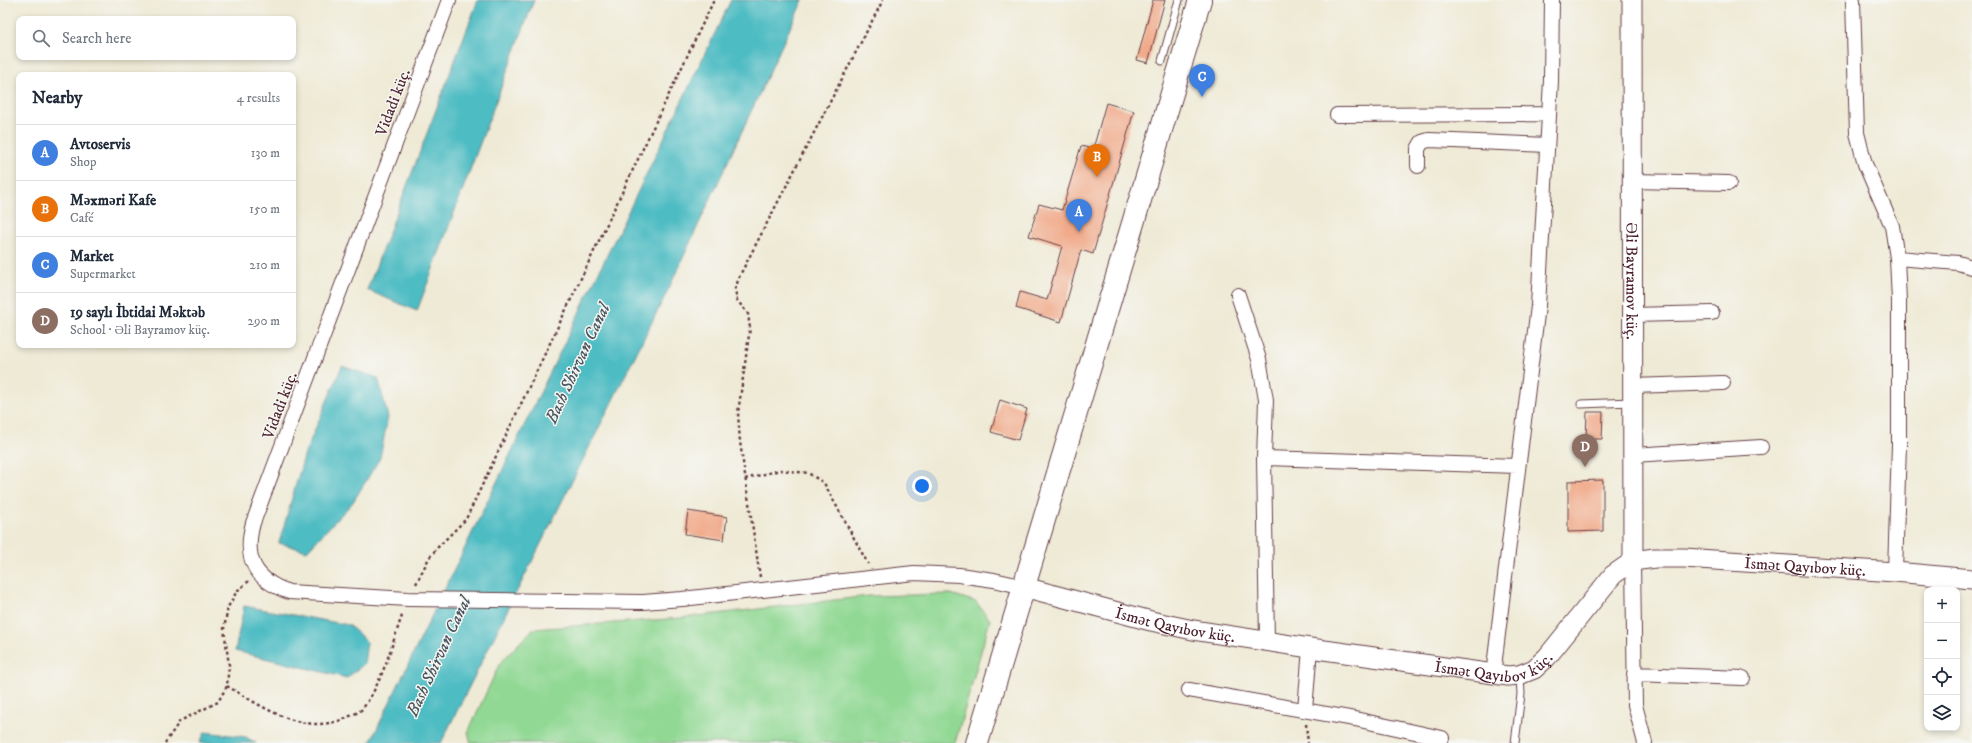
<!DOCTYPE html>
<meta charset="utf-8">
<style>
:root{--surface:#fff;--page:#f2f2f3;--text:#1f2937;--muted:#747a83;--line:#e0e1e3;--accent:#d93025}
body{margin:0;font-family:"IM FELL DW Pica",serif;background:var(--page);color:var(--text)}
.controls{position:absolute;right:12px;bottom:12px;display:grid;overflow:hidden;border-radius:8px;box-shadow:0 2px 6px #0003}
.controls button{width:36px;height:36px;display:grid;place-items:center;padding:0;border:0;border-bottom:1px solid var(--line);background:var(--surface);color:var(--text);font:20px sans-serif}
.you{position:absolute;left:922px;top:486px;width:14px;height:14px;margin:-10px;border:3px solid #fff;border-radius:50%;background:#1a73e8;box-shadow:0 0 0 6px #1a73e833}
.badge{display:grid;place-items:center;width:26px;height:26px;border-radius:50%;background:var(--accent);color:#fff;font-size:13px;font-weight:700}
.pin{position:absolute;translate:-50% -33px;filter:drop-shadow(0 1px 2px #0008)}
.pin::after{content:'';position:absolute;top:21px;width:14px;height:12px;background:inherit;clip-path:polygon(0 0,100% 0,50% 100%)}
.list{margin:0;padding:0;list-style:none}
h2{display:flex;justify-content:space-between;align-items:center;height:52px;margin:0;padding:0 16px;font-size:17px}
h2 small{font-size:13px;font-weight:400;color:var(--muted)}
.list li{display:grid;grid-template-columns:26px 1fr auto;gap:12px;align-items:center;box-sizing:border-box;height:56px;padding:0 16px;border-top:1px solid var(--line)}
.list b{display:block;font-size:15px;white-space:nowrap}
.list p{margin:0;font-size:13px;white-space:nowrap;color:var(--muted)}
.list em{font-size:13px;font-style:normal;color:var(--muted)}
.icon{flex:none;width:22px;height:22px;fill:none;stroke:currentColor;stroke-width:2;stroke-linecap:round;stroke-linejoin:round}
.map{position:relative;flex:none;width:1972px;height:743px;overflow:hidden}
.search{position:absolute;background:var(--surface);box-shadow:0 2px 6px #0003;left:16px;top:16px;width:280px;height:44px;display:flex;align-items:center;gap:10px;box-sizing:border-box;padding:0 14px;border-radius:8px;color:var(--muted);font-size:15px}
.panel{position:absolute;background:var(--surface);box-shadow:0 2px 6px #0003;left:16px;top:72px;width:280px;height:276px;border-radius:8px}
.map>svg:first-child{display:block}
</style>
<div class="map">
<svg width="1972" height="743" viewBox="0 0 1972 743">
<rect width="100%" height="100%" fill="#f6f6f2"/>
<filter id="ink" filterUnits="userSpaceOnUse"><feTurbulence type="fractalNoise" baseFrequency=".025" numOctaves="2"/><feDisplacementMap in="SourceGraphic" scale="8" xChannelSelector="R" yChannelSelector="G"/><feConvolveMatrix kernelMatrix="1 2 1 2 8 2 1 2 1" color-interpolation-filters="sRGB"/></filter>
<filter id="wash" filterUnits="userSpaceOnUse"><feTurbulence type="fractalNoise" baseFrequency=".012" numOctaves="4" result="noise"/><feDisplacementMap in="SourceGraphic" scale="16" xChannelSelector="R" yChannelSelector="G"/><feGaussianBlur stdDeviation="0.9" result="paint"/><feColorMatrix in="noise" values="0 0 0 0 0 0 0 0 0 0 0 0 0 0 0 0 0 1.4 0 .05"/><feComposite in="paint" operator="in"/></filter>
<g filter="url(#wash)">
<rect width="100%" height="100%" fill="#efead5"/>
<path fill="#90d893" stroke="#6d7c5f" d="M951 594 976 602 990 620 955 743H471L468 732 500 663 533 629 681 618 869 596Z"/>
<path fill="#4dbcc3" stroke="#4c6e77" d="M478 0H534L417 311 367 290Z
M731 0H803L669 288 441 743H370Z
M342 366 378 378 388 417 380 458 353 502 307 551 279 543 305 453Z
M244 606 349 625 367 642 364 664 347 678 235 651Z
M205 732 246 737 256 743H200Z"/>
<g id="blocks">
<path fill="#f1aa8a" d="M1153 0H1165L1148 63 1137 60Z
M1106 103 1134 111 1093 254 1081 250 1061 322 1016 308 1020 292 1047 300 1062 246 1029 236 1039 204 1062 210 1081 146 1093 149Z
M1000 400 1027 409 1018 440 991 432Z
M1587 412H1603L1602 439H1586Z
M1603 480V531L1568 532V481Z
M688 511 727 517 724 540 685 534Z"/>
</g>
</g>
<g filter="url(#ink)">
<use href="#blocks" fill-opacity="0" stroke="#633d44" stroke-width="1"/>
<g fill="none" stroke-linecap="round" stroke-linejoin="round">
<defs>
<path id="lane" d="M1162 61 1179 0
M1581 404 1632 402
M1515 743 1521 694 1520 676"/>
<path id="street" d="M449 0 253 523C243 559 255 580 289 592L408 599 643 602 682 599 914 573 959 575 994 580 1024 587
M1853 0 1857 133 1865 164 1892 226 1897 258 1899 301V445L1895 572
M1337 115 1549 114
M1418 166V149L1422 142 1429 140 1547 145
M1632 181 1729 183
M1897 258 1958 263 1972 267
M1238 295 1259 359 1266 400 1264 458 1267 641
M1632 315 1712 313
M1632 386 1723 383
M1633 455 1761 447
M1264 458 1518 466
M1633 561 1635 705 1645 743
M1634 674 1743 678
M1493 675 1538 306 1551 81 1552 0
M1189 690 1355 719 1442 738
M1305 710 1310 648"/>
<g id="secondary">
<path id="s1" d="M1632 0 1633 561"/>
<path id="s2" d="M1024 587 1151 621 1193 630 1310 648 1508 676 1519 675 1534 669 1547 657 1613 575 1633 561 1655 558H1684L1895 572 1972 579"/>
</g>
<path id="primary" d="M977 743 1200 0"/>
</defs>
<use href="#lane" stroke="#633d44" stroke-width="9"/>
<use href="#street" stroke="#633d44" stroke-width="16"/>
<use href="#secondary" stroke="#633d44" stroke-width="21"/>
<use href="#primary" stroke="#633d44" stroke-width="24"/>
<path stroke="#633d44" stroke-width="2.5" stroke-dasharray="3 3" stroke-linecap="butt" d="M745 479 780 470 808 473 824 483 868 564
M760 577 740 442 738 413 750 328 748 314 737 300 735 289 740 275 883 0
M416 584 429 558 438 547 466 519 714 0
M227 686C263 707 305 738 348 717 352 715 360 712 363 708 383 682 392 643 403 613
M1306 724 1308 743
M165 743 180 721 218 702 227 686 229 665 224 629 228 607 237 591 249 581"/>
<use href="#lane" stroke="#fff" stroke-width="7"/>
<use href="#street" stroke="#fff" stroke-width="14"/>
<use href="#secondary" stroke="#fff" stroke-width="19"/>
<use href="#primary" stroke="#fff" stroke-width="22"/>
</g>
</g>
<g text-anchor="middle" stroke-width="3" stroke-linejoin="round" paint-order="stroke">
<g font-size="16" fill="#4a1f2b" stroke="#f6f6f2">
<text transform="translate(392 102) rotate(-69)" y="6">Vidadi küç.</text>
<text dy="6" stroke="none"><textPath href="#s1" startOffset="281">Əli Bayramov küç.</textPath></text>
<text transform="translate(279 405) rotate(-69)" y="6">Vidadi küç.</text>
<text dy="6" stroke="none"><textPath href="#s2" startOffset="840">İsmət Qayıbov küç.</textPath></text>
<text dy="6" stroke="none"><textPath href="#s2" startOffset="156">İsmət Qayıbov küç.</textPath></text>
<text dy="6" stroke="none"><textPath href="#s2" startOffset="480">İsmət Qayıbov küç.</textPath></text>
</g>
<g font-size="17" font-style="italic" fill="#4b5660" stroke="#f6f6f2">
<text transform="translate(577 363) rotate(-65)" y="6">Bash Shirvan Canal</text>
<text transform="translate(438 656) rotate(-65)" y="6">Bash Shirvan Canal</text>
</g>
</g>
</svg>
<div class="controls">
<button>+</button>
<button>−</button>
<button><svg class="icon" aria-label="locate" viewBox="0 0 24 24"><circle cx="12" cy="12" r="6"/><path d="M12 2v4M12 18v4M2 12h4M18 12h4"/></svg></button>
<button><svg class="icon" aria-label="layers" viewBox="0 0 24 24"><path d="M12 4l9 5-9 5-9-5zM3 14l9 5 9-5"/></svg></button>
</div>
<div class="you"></div>
<div class="pin badge" style="left:1079px;top:232px;background:#3f7fe0">A</div>
<div class="pin badge" style="left:1097px;top:177px;background:#e8710a">B</div>
<div class="pin badge" style="left:1202px;top:97px;background:#3f7fe0">C</div>
<div class="pin badge" style="left:1585px;top:467px;background:#8d6e63">D</div>
<div class="search"><svg class="icon" aria-label="search" viewBox="0 0 24 24"><circle cx="10" cy="10" r="6"/><path d="M15 15l6 6"/></svg>Search here</div>
<section class="panel">
<h2>Nearby<small>4 results</small></h2>
<ul class="list">
<li><span class="badge" style="background:#3f7fe0">A</span><div><b>Avtoservis</b><p>Shop</p></div><em>130 m</em></li>
<li><span class="badge" style="background:#e8710a">B</span><div><b>Məxməri Kafe</b><p>Café</p></div><em>150 m</em></li>
<li><span class="badge" style="background:#3f7fe0">C</span><div><b>Market</b><p>Supermarket</p></div><em>210 m</em></li>
<li><span class="badge" style="background:#8d6e63">D</span><div><b>19 saylı İbtidai Məktəb</b><p>School · Əli Bayramov küç.</p></div><em>290 m</em></li>
</ul>
</section>
</div>
